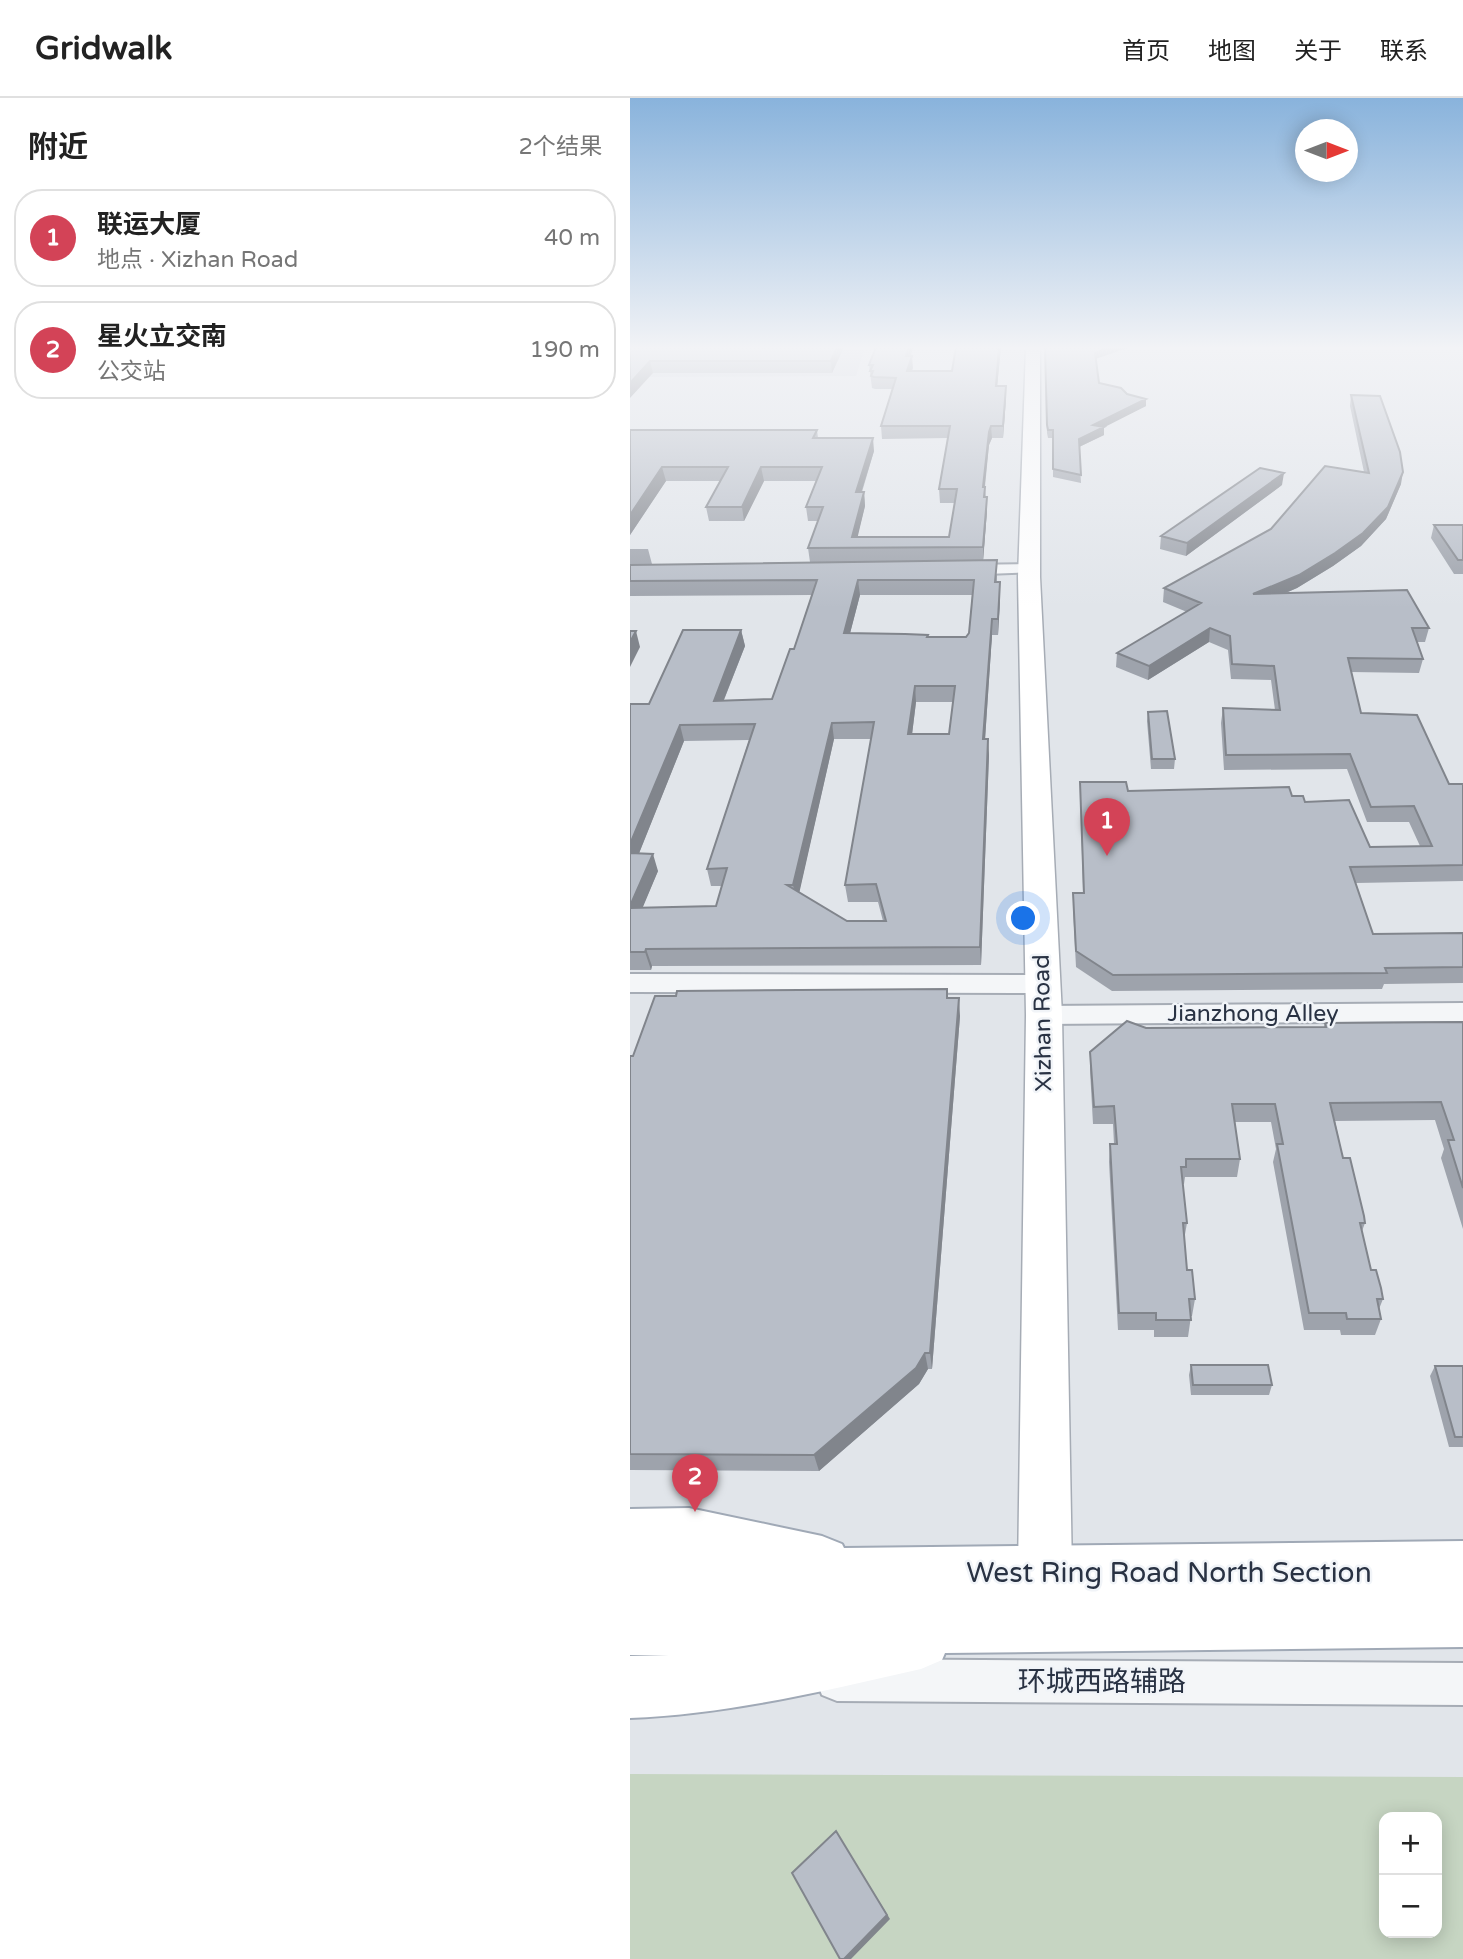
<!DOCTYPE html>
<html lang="zh">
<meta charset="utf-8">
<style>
:root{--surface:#fff;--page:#f2f2f2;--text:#222;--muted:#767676;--line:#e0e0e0;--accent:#d34357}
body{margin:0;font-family:"Varela Round","Noto Sans SC",sans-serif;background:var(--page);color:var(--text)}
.controls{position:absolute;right:21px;bottom:21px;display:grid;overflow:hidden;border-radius:14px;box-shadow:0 4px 18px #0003}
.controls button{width:63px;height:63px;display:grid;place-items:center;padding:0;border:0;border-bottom:2px solid var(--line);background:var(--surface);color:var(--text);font:35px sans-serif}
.compass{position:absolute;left:665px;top:21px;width:63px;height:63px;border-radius:50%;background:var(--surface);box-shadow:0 4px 18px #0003;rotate:90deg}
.you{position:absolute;left:394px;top:821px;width:24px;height:24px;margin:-18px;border:5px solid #fff;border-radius:50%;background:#1a73e8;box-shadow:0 0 0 10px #1a73e833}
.badge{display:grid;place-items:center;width:46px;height:46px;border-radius:50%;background:var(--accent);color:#fff;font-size:23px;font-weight:700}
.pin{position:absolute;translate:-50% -58px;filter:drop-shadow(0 2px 4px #0008)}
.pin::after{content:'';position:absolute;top:37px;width:24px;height:21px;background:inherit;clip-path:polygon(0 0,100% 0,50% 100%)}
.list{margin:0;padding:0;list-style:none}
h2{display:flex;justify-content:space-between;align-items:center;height:91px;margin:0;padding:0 28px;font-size:30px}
h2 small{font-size:23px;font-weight:400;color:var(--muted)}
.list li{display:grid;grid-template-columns:46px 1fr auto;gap:21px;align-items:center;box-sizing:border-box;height:98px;margin:0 14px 14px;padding:0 14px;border:2px solid var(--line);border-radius:28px}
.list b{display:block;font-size:26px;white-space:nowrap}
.list p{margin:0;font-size:23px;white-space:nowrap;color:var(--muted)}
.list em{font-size:23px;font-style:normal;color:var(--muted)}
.map{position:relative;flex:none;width:833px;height:1861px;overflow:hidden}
header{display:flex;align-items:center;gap:42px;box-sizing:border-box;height:98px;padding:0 35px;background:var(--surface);border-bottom:2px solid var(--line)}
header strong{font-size:33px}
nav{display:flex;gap:38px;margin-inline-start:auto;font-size:24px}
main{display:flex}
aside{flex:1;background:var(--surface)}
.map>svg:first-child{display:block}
</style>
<header>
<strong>Gridwalk</strong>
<nav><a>首页</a><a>地图</a><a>关于</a><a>联系</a></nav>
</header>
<main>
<aside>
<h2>附近<small>2个结果</small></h2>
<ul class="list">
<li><span class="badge">1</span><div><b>联运大厦</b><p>地点 · Xizhan Road</p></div><em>40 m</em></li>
<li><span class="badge">2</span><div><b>星火立交南</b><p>公交站</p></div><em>190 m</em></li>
</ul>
</aside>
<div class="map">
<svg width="833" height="1861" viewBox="0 0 833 1861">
<rect width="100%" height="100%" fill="#e1e5ea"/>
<path fill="#cfd4dc" d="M0 249H235L226 278 0 279Z"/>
<path fill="#c6d5c2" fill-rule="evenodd" d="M0 1676 833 1679V1861H0ZM754 1719H807V1835H754Z"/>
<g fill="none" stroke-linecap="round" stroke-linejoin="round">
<defs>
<path id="street" d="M399 466 404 468 407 471 404 474 331 477 323 472 331 467Z
M0 876 412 877 421 880 425 886 421 892 412 895 0 894Z
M833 905V923L414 926 405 923 401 917 405 911 414 908Z
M207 1561 833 1565V1607L207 1603 192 1597 186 1582 192 1567Z"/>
<path id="secondary" d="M396 249H410V479L432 917 442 1474 434 1493 415 1501 396 1493 388 1474 396 917 388 479Z"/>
<path id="primary" d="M59 1410 192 1438 212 1446 214 1450 833 1443V1549L315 1555 312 1562 291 1571C194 1593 99 1616 0 1620V1558L39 1557H0V1411Z"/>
</defs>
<use href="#street" stroke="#a6acb5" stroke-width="4"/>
<use href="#secondary" stroke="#a6acb5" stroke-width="3"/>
<use href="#primary" stroke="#a0a9b6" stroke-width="4"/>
<use href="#street" fill="#f4f6f8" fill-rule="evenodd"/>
<use href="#secondary" fill="#fff" fill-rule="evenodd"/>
<use href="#primary" fill="#fff" fill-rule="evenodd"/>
</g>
<path fill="#9ea3ac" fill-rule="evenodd" d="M0 249H214L202 275H23Z
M246 249H283L281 258H282V273H322L326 249H371L367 288 376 300 373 340H362L359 347 355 389 357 413 353 462 367 477V484L370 499 368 537H362L355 641 359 657 351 867 22 868 21 872H0V606H19L111 532 115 548 94 602 142 601 164 551 182 497 0 498V451H18L22 466 8 467 180 464 178 450 188 423H178L176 409 186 383H134L114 423H79L76 409 91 383H36L0 437V332H187L188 340 244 353 232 394H234L235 408 227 439H319L325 405H310L309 391 318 340 252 341 251 328 262 291H245L242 290 239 267ZM230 497H342L339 535 336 539H298L220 535ZM286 604H323L319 636H282ZM204 641H241L215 787 218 804H248L253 823H217L169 794ZM119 642 77 771 81 788H92L86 808 12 810 28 773 9 755 54 643Z
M415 249 466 261 469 285 497 296 516 308 473 329 474 337 449 349 451 385 423 379V340H418L417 335Z
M721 297 771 386 756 421 731 448 703 468 667 490 656 495 799 530 795 544H787L793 561 789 575 721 574 731 615 819 686H833V783L726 785 743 836 833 835V885L754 886 752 891 482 893 446 869 443 810V795H453L450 684 498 693 662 698 675 704 740 749 790 748 779 724H737L717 671 594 672 591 625 593 610 645 612 641 582 601 581 598 552 579 544 518 582 486 569 487 555 557 514 533 504 534 490 641 431 734 374 720 308Z
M652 387 556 458 530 451 531 438Z
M804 427H833V476H824L801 440Z
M518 614 545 661 544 671H521L517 623Z
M318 900 330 918 302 1271H298L289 1286 189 1373 0 1372V958Z
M833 924V1131L811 1060 814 1051 805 1022 705 1023 713 1060 735 1125 732 1133 741 1172 753 1201 749 1211 751 1221 745 1237H711L710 1232H674L643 1064 646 1051 641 1024H605L610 1061 607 1079H555L554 1086H553L557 1125 554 1142 557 1172 565 1201 562 1218H561L558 1239H524V1232H488L479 1064 480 1046H484L483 1026H463L460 972V954L516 930 694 929 695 925Z
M561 1267 642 1287 639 1297H561L559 1277Z
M805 1268H833V1349H819L800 1278Z"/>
<path fill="#81858c" d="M207 249H214L202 275 201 263Z
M279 249H283L277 270 276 258Z
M369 249H371L366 300V288Z
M481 249H501L465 261V255Z
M282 258 283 270 278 284 277 273Z
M20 263 23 275 0 300V285Z
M376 288V300L373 340V328Z
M516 301V308L465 334 474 329V337L449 349V341L463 327Z
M361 328 362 340 359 347 353 403V389L359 334Z
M243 340 244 353 227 408 226 394Z
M32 369 36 383 0 437V417Z
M131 369 134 383 114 423 112 409Z
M773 374 771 386 756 421 731 448 703 468 667 490 621 509 623 496Z
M654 375 652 387 556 458 557 445Z
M234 394 235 408 225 450 222 439Z
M357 399V413L353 464V449Z
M228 482 230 497 216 551 214 535Z
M370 484V499L368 537V521Z
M362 521V537L354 657 353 641Z
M580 530 579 544 518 582 519 568Z
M111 532 115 548 87 619 84 603Z
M6 533 10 549 0 569V544Z
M285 588 286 604 280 653 278 636Z
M202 625 204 641 167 805 163 787Z
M50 627 54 643 2 773 0 767V746Z
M358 641 359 657 351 867 350 849Z
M23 756 28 773 5 828 0 814V808Z
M16 851 22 868 21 872 15 854Z
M329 900 330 918 302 1271 300 1255Z
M295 1255 298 1271 289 1286 189 1373 184 1357Z
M206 1733 260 1821 221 1861H214Z"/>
<path fill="#b8bec8" stroke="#81858c" stroke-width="2" fill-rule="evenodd" d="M0 249H207L201 263H20L0 285Z
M246 249H279L276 258H282L277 273H322L326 249H369L366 288H376L373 328H361L359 334 353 389H355L354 399H357L353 449 178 450 193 409H176L192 369H131L112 409H76L98 369H32L0 417V332H187L183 340H243L226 394H234L222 439H319L327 391H309L320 328H251L266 280 244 279 241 278 243 273H240L243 267H239Z
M415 249H481L465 255 469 285 491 290 497 296 516 301 463 327 474 329 449 341 451 377 423 371V332H418L417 327Z
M721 297 750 298 770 354 773 374 758 409 733 435 705 455 669 477 623 496 777 492 799 530H782L793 561 718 560 731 615 787 617 819 686H833V767L720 769 743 836 833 835V869L755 870 757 875 483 877 446 853 443 795H454L450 684H496L498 693 659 689 662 698H673L675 704 719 702 740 749 802 748 784 708 741 709 720 656 596 657 593 610 650 612 644 568 602 566 600 538 580 530 519 568 487 555 571 505 534 490 641 431 695 368 739 375Z
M630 370 654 375 557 445 531 438Z
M804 427H833V462H828Z
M367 462 365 484H370L368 521H362L353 641H358L350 849 16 851 15 854H0V810L86 808 97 770 77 771 125 626 50 627 0 746V606H19L53 532H111L84 603 142 601 160 551H164L187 482 0 483V467ZM228 482H344L339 535 336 539H297L298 537 275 536 214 535ZM285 588H325L319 636H278ZM244 624 215 787 246 786 256 823H217L157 787H163L202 625Z
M0 533H6L0 544Z
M537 613 545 661H522L518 614Z
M0 755 23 756 0 808Z
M317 891V900H329L300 1255H295L286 1270 184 1357 0 1356V958H3L25 898H46L47 893Z
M497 923 516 930 696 929 695 925 833 924V1090L818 1042H824L811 1004 700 1005 713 1060H720L734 1118 735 1125H730L741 1172H746L751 1190 753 1201H747L751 1221H717L716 1215H679L647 1046H653L645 1006H602L610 1061H556V1069H551L557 1125H553L557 1172H562L565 1201H559L561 1222H526V1215H489L480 1046H487L484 1008 464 1009 460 954Z
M561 1267H638L642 1287H563Z
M805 1268H833V1339H825Z
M206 1733 257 1817 214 1861H210L162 1775Z"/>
<linearGradient id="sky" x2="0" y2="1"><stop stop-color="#89b3dc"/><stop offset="0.49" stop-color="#f2f3f6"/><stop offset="1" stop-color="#f2f3f6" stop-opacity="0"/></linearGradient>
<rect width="833" height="510" fill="url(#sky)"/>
<g text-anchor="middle" stroke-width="5" stroke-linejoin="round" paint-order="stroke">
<g font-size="23" fill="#293243" stroke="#f1f4f8">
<text x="623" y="923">Jianzhong Alley</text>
<text transform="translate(412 925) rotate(-91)" y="8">Xizhan Road</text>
</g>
<g font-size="28" fill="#293243" stroke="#f1f4f8">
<text x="539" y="1484">West Ring Road North Section</text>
<text x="472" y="1593">环城西路辅路</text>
</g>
</g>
</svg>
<div class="controls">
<button>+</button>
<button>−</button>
</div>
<svg class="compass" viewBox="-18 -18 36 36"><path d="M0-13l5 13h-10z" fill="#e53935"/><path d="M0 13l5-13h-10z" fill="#767676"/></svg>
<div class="you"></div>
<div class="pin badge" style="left:477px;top:758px">1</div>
<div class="pin badge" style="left:65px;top:1414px">2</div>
</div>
</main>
